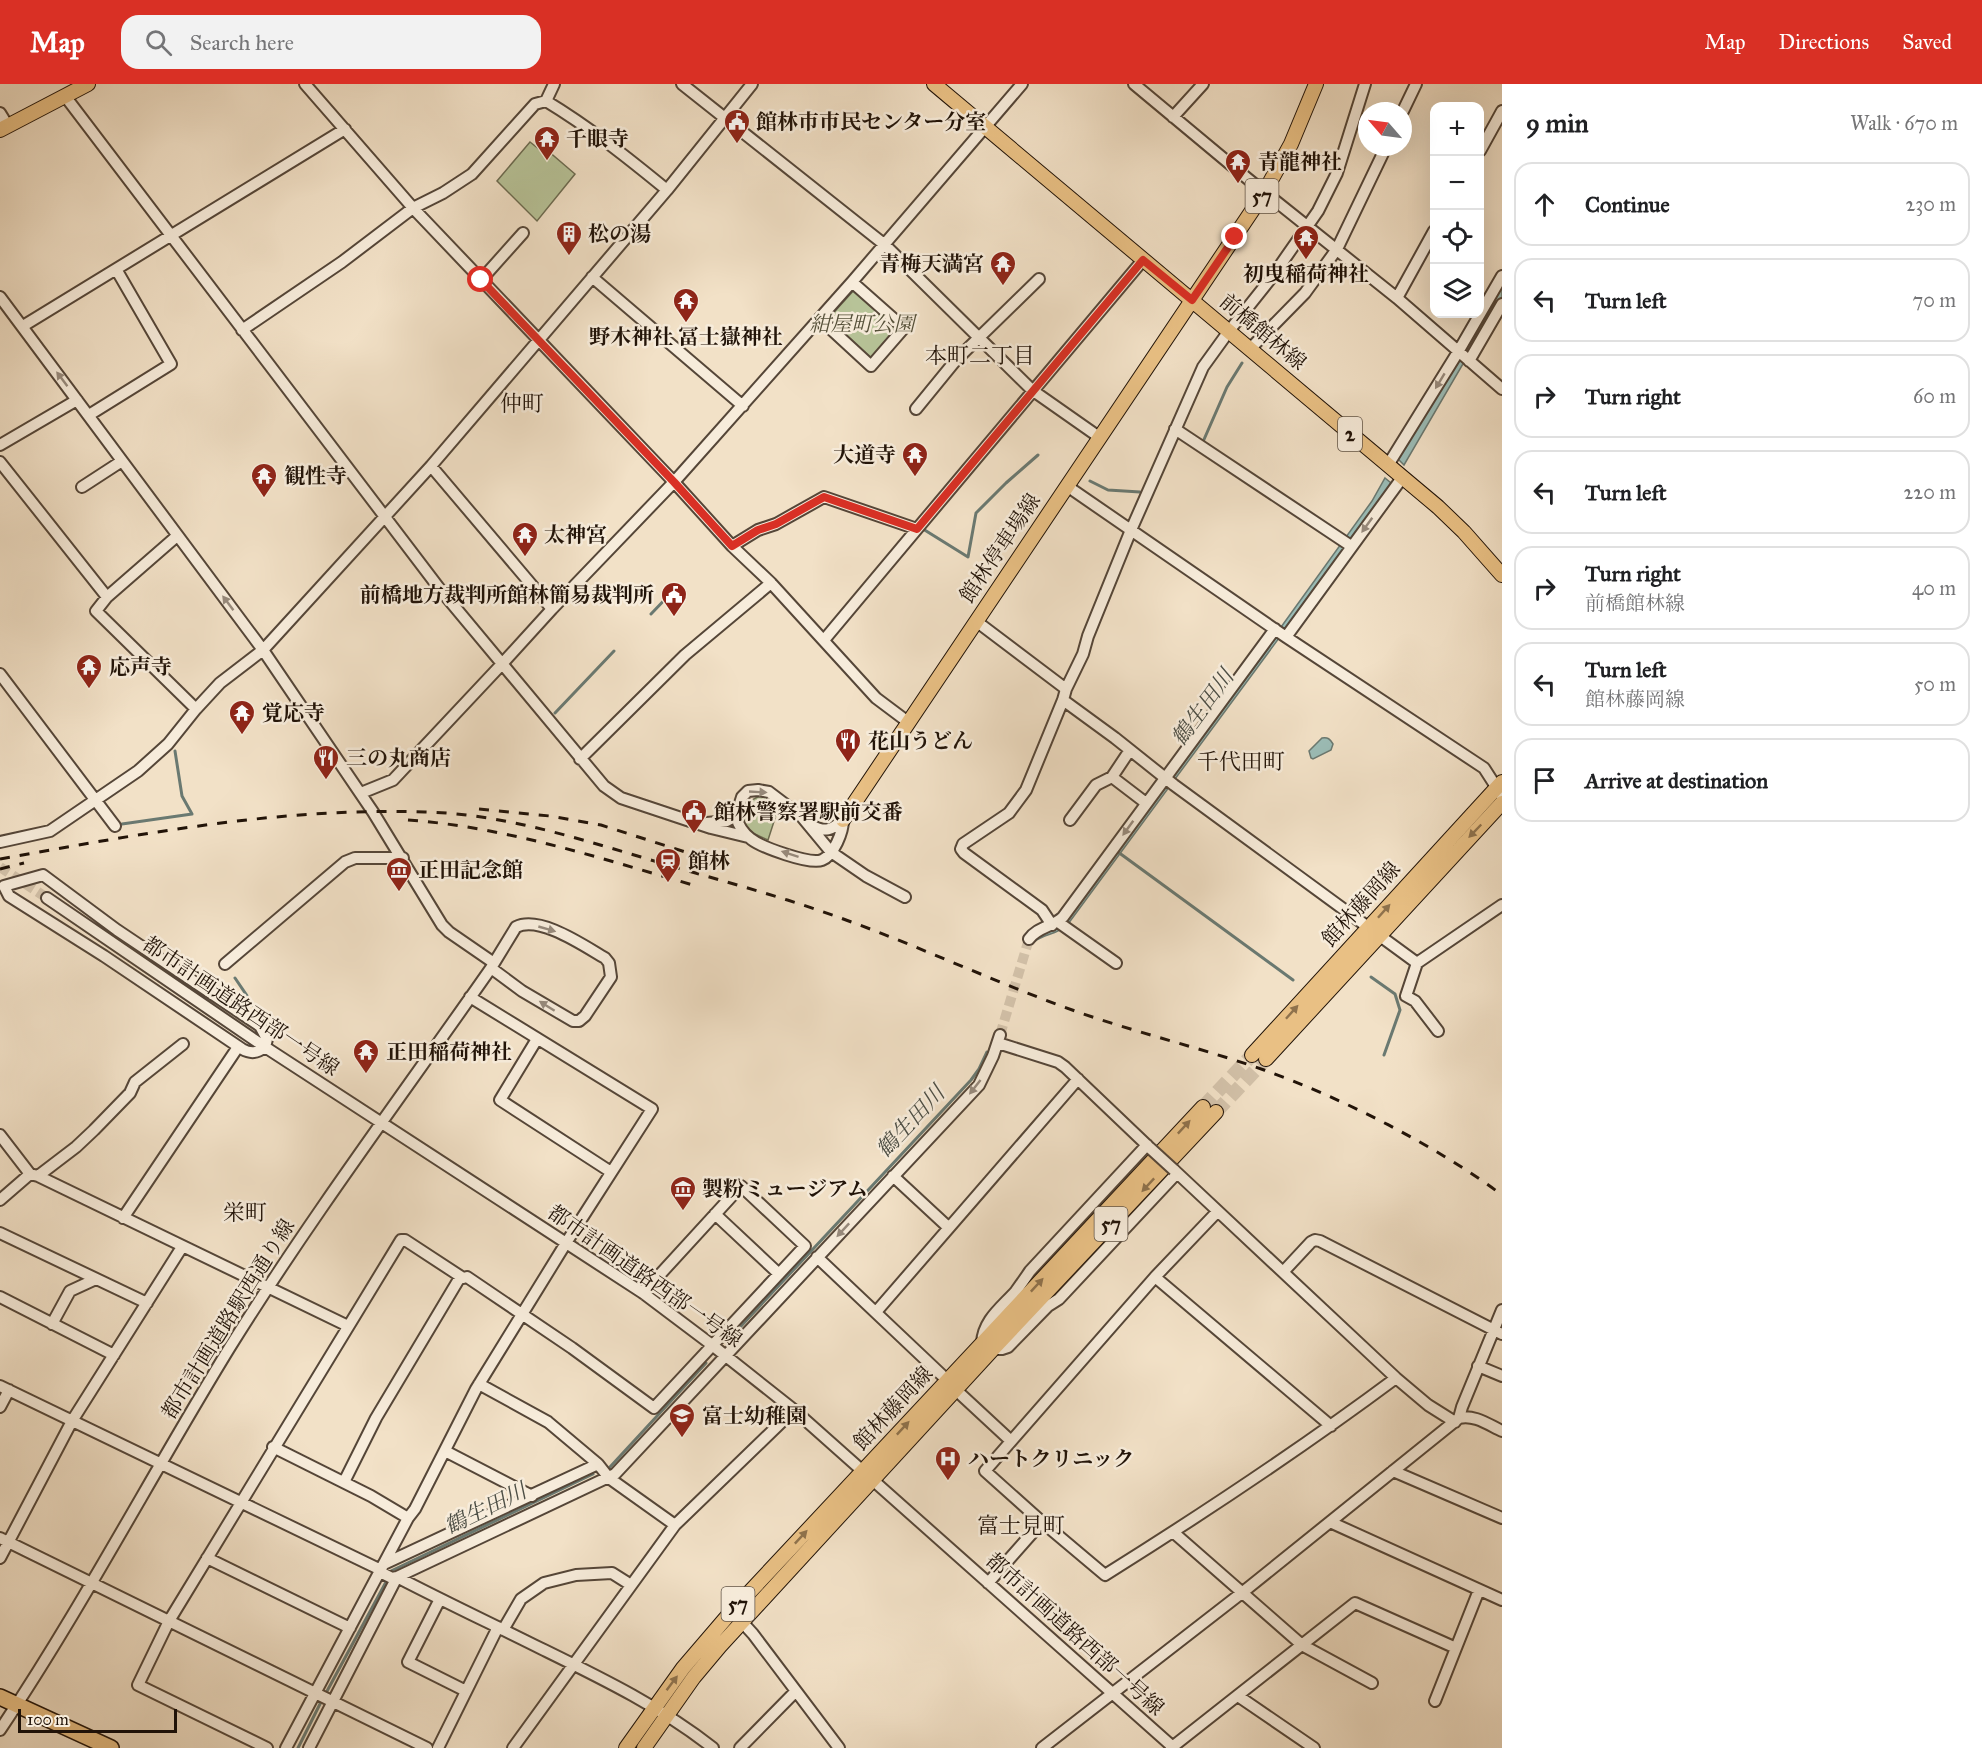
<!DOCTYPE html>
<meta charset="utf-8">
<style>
:root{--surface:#fff;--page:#f2f2f2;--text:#202124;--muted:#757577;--line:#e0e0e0;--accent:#d93025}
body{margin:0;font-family:"IM FELL Great Primer","Noto Serif JP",serif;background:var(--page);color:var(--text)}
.controls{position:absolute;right:18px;top:18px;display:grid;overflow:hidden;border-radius:12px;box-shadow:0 6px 24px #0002}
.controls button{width:54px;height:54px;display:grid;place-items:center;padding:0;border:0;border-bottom:2px solid var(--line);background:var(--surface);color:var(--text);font:30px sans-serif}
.compass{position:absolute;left:1358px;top:18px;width:54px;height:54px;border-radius:50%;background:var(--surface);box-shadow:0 6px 24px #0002;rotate:298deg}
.scale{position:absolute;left:18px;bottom:15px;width:159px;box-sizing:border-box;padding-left:6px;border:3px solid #211308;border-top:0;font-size:16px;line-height:21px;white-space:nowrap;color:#211308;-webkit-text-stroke:4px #f7ecdb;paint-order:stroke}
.stop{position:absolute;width:18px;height:18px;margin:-14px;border:4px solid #d93025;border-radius:50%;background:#fff}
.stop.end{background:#d93025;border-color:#fff;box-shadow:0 2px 6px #0008}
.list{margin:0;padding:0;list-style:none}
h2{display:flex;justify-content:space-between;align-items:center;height:78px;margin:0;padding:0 24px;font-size:26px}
h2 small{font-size:20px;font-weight:400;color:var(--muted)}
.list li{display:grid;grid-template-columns:39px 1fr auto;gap:18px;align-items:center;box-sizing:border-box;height:84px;margin:0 12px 12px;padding:0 12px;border:2px solid var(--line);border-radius:18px}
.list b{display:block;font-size:22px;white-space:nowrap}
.list p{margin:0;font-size:20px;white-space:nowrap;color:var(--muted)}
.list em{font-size:20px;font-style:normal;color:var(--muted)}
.icon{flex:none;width:33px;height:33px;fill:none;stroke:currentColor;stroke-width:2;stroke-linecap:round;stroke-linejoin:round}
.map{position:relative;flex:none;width:1502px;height:1664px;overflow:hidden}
header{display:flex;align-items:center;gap:36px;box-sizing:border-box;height:84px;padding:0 30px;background:var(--accent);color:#fff}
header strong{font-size:28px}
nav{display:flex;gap:33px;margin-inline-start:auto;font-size:21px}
.search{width:420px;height:54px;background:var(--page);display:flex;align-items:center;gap:15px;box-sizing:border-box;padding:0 21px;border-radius:18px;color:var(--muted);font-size:22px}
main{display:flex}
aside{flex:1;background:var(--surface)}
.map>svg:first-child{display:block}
</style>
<header>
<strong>Map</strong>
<div class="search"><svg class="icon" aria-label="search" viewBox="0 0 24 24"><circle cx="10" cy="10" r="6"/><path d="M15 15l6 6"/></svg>Search here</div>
<nav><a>Map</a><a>Directions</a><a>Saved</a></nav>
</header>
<main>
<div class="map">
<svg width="1502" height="1664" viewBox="0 0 1502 1664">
<rect width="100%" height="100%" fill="#f2e1c7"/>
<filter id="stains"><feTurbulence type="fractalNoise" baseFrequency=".00333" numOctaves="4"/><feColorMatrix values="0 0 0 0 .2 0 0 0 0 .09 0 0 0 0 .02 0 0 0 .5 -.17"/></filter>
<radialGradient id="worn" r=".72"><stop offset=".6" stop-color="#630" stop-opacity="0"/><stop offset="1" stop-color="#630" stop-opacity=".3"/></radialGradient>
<path fill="#b7c398" stroke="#6c6b50" stroke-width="1.5" d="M530 58 544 69 548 67 575 90 537 137 497 97Z
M855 205 898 243 871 277 826 237Z
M761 712 770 714 779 722 768 756C755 750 747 748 742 735 745 723 749 715 761 712Z"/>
<path fill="#9bbdb7" stroke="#6a7971" stroke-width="1.5" d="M1502 199V213L1404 381 1398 375Z
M1385 394 1391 399 1378 420 1068 840C1058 851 1045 849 1034 858L1031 857 1052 844 1258 575 1372 417Z
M1322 654C1328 653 1330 655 1333 660L1331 666 1313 675 1311 674 1309 667Z"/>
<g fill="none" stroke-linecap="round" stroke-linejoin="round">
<path stroke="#6a7971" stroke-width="3" d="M1202 360 1227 303 1242 279
M1090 397 1108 406 1140 408
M923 445 968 473 976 429 1006 399 1038 371
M651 530 673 507
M555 629 614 567
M122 740 192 730 182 712 175 667
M1118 768 1293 896
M1371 893 1395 910 1400 926 1384 971
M235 894 258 928 257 932
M728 1256 971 996 979 985 987 968
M610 1383 706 1279
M391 1487 593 1390
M326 1609 386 1498
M298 1664 321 1618"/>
<path stroke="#d3c2aa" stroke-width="10" stroke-dasharray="10 5" stroke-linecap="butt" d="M0 783 47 814
M1000 951 1029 855"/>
<path stroke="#d3c2aa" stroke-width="14" stroke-dasharray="14 7" stroke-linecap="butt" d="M1203 1023 1252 971
M1216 1028 1266 975"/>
<defs>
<path id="minor" d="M305 0 413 124 674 398 732 462 771 499 876 614 908 638
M682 0 885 161 1032 306 1099 353
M1134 0 1248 95 1397 214 1502 305
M65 12 439 504 604 702 621 714 711 744 748 753
M546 17 554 0
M1403 27 1416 0
M0 29 8 42
M1173 33 1203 0
M1480 67 1502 27
M592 193 743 322
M481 196 523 149
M0 213 263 566 373 728 442 841 449 848 494 879
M1397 214 1434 147
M820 235 871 282 904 244 852 198
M23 242 345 45
M242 246 342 178 413 124 443 109 472 90 535 20 546 17C589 43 628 74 667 106
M1250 265 1305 209 1337 165 1386 63
M1469 277 1502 220
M916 325 956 276 1039 195
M89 331 171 280 116 185
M1175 345 1351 462
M0 361 77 316
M0 378 107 513 177 452
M1388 381 1458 268 1502 192
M431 382 552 525
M1067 402 1286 553 1484 684 1502 712
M82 403 122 377
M732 462 758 446 776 440 824 413 917 445 1143 176
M107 513 96 527 196 625
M976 537 1066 605
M1286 553 1402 394
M824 556 917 445
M0 590 115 742
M1063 616 1115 654 1174 701 1417 879
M580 675 685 571 771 499
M1112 693 1146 719
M361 709 393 696 501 581 552 525 674 398 852 198 1022 0
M843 736C843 748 834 771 822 776 810 781 761 763 751 755 743 749 738 741 736 732L742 713 748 707 758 706 769 708 802 733 831 768 866 792 905 813
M1070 736 1096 701 1112 693 1130 666
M707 739 727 737 736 732
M811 741C825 749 832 746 843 736
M0 758 50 747 138 687 168 660 196 625 220 599 263 566 431 382 667 106 752 0
M43 791 117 846 260 942 267 955 265 963C257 969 251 970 242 965L104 872 9 812 4 802Z
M47 814 265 963 643 1209 712 1261 794 1326 1174 1664
M1058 838 1116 879
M1052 841 1042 826 964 769 961 765 963 760 1009 729 1026 706 1063 616 1066 605 1083 570 1088 552 1131 446 1203 283 1229 247 1272 193 1318 127 1337 89 1365 0
M1029 855C1037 843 1053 843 1063 833L1275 545
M225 880 345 778 355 774H403
M1438 947 1415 917 1406 912 1417 879 1502 821
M537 955 500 1016 611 1088
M998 959 1058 978 1065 983 1151 1065
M0 1051 30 1090
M1174 1086 1396 1294 1428 1321 1455 1338
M38 1092 76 1063 94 1046 130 1009 135 998 183 960
M893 1092 948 1143
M0 1116 30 1090 38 1092 348 1242
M1217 1128 1155 1193 985 1387 1042 1438 1105 1491C1204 1429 1302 1364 1396 1294
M715 1130 779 1190
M123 1134 238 963
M0 1149 147 1219
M817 1173 947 1296
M1284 1187 1311 1158 1315 1156 1320 1157 1502 1250
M1155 1193 1331 1342
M0 1213 114 1271
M876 1228 1078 995
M52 1240 70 1207 96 1195
M982 1259C983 1236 1002 1223 1016 1207 1021 1200 1026 1193 1030 1187L1147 1061
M993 1265H1002L1008 1263 1048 1222 1059 1215 1177 1089
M1478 1282 1502 1292
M479 1300 548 1338 598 1380
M0 1302 381 1486
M956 1306 1011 1357
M0 1323 9 1306
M1459 1334 1462 1323 1502 1226
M273 1363 371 1412 408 1434
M445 1367 532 1412
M1393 1387 1502 1434
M344 1398 376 1334 459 1195 467 1193 572 1264 654 1324 805 1162 741 1102 643 1209
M1330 1438 1502 1516
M1173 1448 1302 1561 1372 1599
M0 1454 427 1664
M0 1474 72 1337 182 1163
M207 1474 350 1544
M384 1480 598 1380 609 1394 675 1441
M380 1488 392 1494 397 1493C445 1518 494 1541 542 1565 601 1594 661 1623 713 1664
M988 1499 1042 1438
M440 1515 408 1578 466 1607
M742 1538 753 1550 839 1664
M503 1546 521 1515 544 1499 576 1491 612 1489 631 1501
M1238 1612 1314 1664
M1435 1617 1479 1506
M0 1646C83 1522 152 1390 230 1263 311 1133 403 1010 491 884L516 843C540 831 584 862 605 874L609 879 611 893 585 932 579 937H573L522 907 491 884
M267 1664 138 1601 169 1537 401 1156H405L463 1194
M286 1664 408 1434 415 1425 476 1305 566 1159 652 1025 470 913
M309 1664 397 1493 615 1390 979 1001 993 972 1000 951
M438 1664 498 1543
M513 1664 675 1441 794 1326
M740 1664 796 1607
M1042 1664 1243 1508 1459 1334C1474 1330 1489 1341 1502 1347
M1171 1664 1355 1519 1456 1564"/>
<path id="major" d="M934 0 1438 423 1464 448 1502 491
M0 46 88 0
M843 736 1264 109 1291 60 1316 0
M1252 971 1502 698
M1266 975 1502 719
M626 1664 683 1584 731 1528 1203 1023
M644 1664 694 1593 720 1562 993 1265 1216 1028"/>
<path id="highway" d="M0 1613 111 1664"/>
</defs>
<use href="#minor" stroke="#554638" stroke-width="14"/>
<use href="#major" stroke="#211308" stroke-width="16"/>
<use href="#highway" stroke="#211308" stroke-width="18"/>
<use href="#minor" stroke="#f7ecdb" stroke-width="10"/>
<use href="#major" stroke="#e9c084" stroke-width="14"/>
<use href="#highway" stroke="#e9c084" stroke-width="15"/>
<path stroke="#211308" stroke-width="3" stroke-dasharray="10 10" stroke-linecap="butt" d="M479 725 550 732 601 741 726 781
M408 736C506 743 599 774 693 801
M0 775C140 750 282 723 425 728 500 730 570 752 641 773 710 794 779 811 846 836 923 864 997 899 1075 927 1137 949 1202 964 1264 986 1342 1014 1435 1061 1502 1111
M0 785 24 779"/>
<defs>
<path id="minor-bridge" d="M1151 1065 1174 1086"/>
</defs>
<use href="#minor-bridge" stroke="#554638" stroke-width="14" stroke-linecap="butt"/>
<use href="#minor-bridge" stroke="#f7ecdb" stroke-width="10"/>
</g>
<defs><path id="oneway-solid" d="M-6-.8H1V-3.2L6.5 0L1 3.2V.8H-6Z" transform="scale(1.5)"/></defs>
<g fill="#978a7c">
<use href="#oneway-solid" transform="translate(62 295) rotate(-127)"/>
<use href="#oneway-solid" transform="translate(1440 297) rotate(121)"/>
<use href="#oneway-solid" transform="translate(1367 441) rotate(126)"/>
<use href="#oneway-solid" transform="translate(228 519) rotate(-127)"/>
<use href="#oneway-solid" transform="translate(758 708) rotate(3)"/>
<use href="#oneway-solid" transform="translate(1128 744) rotate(126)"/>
<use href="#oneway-solid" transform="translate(790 770) rotate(-162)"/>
<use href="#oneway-solid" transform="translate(547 845) rotate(16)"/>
<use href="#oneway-solid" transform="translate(547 922) rotate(-148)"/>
<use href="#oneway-solid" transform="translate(975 1003) rotate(128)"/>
<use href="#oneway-solid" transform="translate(843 1146) rotate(133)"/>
</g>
<g fill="#8f724c">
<use href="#oneway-solid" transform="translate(1475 747) rotate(134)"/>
<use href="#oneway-solid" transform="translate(1384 827) rotate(-48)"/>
<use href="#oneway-solid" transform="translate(1292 928) rotate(-48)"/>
<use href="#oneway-solid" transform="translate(1184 1043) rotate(-47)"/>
<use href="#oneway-solid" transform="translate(1148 1101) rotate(133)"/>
<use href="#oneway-solid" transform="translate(1037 1201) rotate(-47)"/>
<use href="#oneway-solid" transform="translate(903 1344) rotate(-47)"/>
<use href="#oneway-solid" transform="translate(801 1453) rotate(-47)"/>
<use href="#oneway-solid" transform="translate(672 1599) rotate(-53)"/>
</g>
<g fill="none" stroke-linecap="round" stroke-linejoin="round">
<path stroke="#d93025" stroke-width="8" d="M481 196 674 398 732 462 758 446 776 440 824 413 917 445 1143 176 1192 216 1235 153"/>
</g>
<defs>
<symbol id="civic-pin" viewBox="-11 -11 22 30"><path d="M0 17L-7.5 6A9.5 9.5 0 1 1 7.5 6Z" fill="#8f2418" stroke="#f7ecdb"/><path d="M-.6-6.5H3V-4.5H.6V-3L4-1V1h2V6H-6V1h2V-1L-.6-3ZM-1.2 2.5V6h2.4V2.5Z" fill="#fff"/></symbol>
<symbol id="temple-pin" viewBox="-11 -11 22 30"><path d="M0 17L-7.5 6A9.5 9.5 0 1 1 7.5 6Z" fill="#8f2418" stroke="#f7ecdb"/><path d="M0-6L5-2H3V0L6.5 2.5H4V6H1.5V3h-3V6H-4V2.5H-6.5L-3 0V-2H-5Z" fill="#fff"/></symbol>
<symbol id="building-pin" viewBox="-11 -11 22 30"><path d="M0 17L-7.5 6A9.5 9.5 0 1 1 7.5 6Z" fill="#8f2418" stroke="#f7ecdb"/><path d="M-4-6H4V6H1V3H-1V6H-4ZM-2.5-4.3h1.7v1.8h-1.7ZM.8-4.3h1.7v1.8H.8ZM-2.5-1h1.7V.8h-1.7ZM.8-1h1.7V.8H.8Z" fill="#fff"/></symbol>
<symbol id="restaurant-pin" viewBox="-11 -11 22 30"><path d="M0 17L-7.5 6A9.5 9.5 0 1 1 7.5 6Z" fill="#8f2418" stroke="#f7ecdb"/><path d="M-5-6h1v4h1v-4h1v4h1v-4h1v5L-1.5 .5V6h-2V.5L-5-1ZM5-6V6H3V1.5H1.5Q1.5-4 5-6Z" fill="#fff"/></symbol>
<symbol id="station-pin" viewBox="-11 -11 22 30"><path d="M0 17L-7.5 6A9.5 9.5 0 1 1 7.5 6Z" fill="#8f2418" stroke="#f7ecdb"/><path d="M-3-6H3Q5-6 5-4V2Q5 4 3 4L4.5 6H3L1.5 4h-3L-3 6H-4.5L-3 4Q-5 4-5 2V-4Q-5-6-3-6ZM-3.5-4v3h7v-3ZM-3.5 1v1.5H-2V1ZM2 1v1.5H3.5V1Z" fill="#fff"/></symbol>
<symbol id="museum-pin" viewBox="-11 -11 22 30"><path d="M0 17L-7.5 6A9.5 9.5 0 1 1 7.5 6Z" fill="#8f2418" stroke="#f7ecdb"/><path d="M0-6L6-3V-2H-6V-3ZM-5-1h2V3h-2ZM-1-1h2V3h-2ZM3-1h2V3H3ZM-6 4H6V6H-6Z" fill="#fff"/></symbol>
<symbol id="school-pin" viewBox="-11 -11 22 30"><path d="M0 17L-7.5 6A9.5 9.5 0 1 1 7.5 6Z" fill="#8f2418" stroke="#f7ecdb"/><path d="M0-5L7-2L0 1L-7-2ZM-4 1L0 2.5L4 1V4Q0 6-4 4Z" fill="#fff"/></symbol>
<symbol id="hospital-pin" viewBox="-11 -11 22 30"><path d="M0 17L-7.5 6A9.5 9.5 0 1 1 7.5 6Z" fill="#8f2418" stroke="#f7ecdb"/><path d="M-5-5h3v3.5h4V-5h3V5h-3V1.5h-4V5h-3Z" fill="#fff"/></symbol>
</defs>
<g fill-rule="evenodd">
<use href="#civic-pin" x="722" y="23" width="30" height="40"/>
<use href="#temple-pin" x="532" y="40" width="30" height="40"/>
<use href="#temple-pin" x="1223" y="63" width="30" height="40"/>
<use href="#building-pin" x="554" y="135" width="30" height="40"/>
<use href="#temple-pin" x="1291" y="139" width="30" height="40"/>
<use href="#temple-pin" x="988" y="165" width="30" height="40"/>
<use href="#temple-pin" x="671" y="202" width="30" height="40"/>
<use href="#temple-pin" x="900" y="356" width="30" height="40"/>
<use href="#temple-pin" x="249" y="377" width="30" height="40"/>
<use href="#temple-pin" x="510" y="436" width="30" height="40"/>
<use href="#civic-pin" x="659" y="496" width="30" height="40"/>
<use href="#temple-pin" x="74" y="568" width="30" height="40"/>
<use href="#temple-pin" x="227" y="614" width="30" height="40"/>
<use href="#restaurant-pin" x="833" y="642" width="30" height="40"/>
<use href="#restaurant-pin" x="311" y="659" width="30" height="40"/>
<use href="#civic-pin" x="679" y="713" width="30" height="40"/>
<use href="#station-pin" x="653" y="762" width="30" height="40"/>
<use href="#museum-pin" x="384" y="771" width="30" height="40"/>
<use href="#temple-pin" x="351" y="953" width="30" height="40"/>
<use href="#museum-pin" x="668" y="1090" width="30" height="40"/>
<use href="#school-pin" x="667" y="1317" width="30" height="40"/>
<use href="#hospital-pin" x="933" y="1360" width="30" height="40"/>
</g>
<g text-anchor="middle" stroke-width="5" stroke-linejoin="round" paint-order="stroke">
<g fill="#f7ecdb" stroke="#615447" stroke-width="1.5">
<rect x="1245.5" y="95" width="33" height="34" rx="4.5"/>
<rect x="1338" y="333" width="24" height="34" rx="4.5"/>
<rect x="1094.5" y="1123" width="33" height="34" rx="4.5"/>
<rect x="721.5" y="1503" width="33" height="34" rx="4.5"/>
</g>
<g font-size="20" font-weight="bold" fill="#211308">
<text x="1262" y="119">57</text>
<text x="1350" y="357">2</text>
<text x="1111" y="1147">57</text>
<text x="738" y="1527">57</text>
</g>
<g font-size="21" font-weight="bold" fill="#211308" stroke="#f7ecdb" text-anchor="start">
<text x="756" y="45">館林市市民センター分室</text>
<text x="566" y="62">千眼寺</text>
<text x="1258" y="85">青龍神社</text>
<text x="588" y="157">松の湯</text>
<text x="984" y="187" text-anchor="end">青梅天満宮</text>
<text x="1306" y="197" text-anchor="middle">初曳稲荷神社</text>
<text x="686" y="260" text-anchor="middle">野木神社 冨士嶽神社</text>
<text x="896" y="378" text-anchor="end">大道寺</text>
<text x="284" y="399">観性寺</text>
<text x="544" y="458">太神宮</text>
<text x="654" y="518" text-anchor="end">前橋地方裁判所館林簡易裁判所</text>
<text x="109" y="590">応声寺</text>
<text x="262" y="636">覚応寺</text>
<text x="868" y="664">花山うどん</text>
<text x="346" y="681">三の丸商店</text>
<text x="714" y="735">館林警察署駅前交番</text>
<text x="688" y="784">館林</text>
<text x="418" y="793">正田記念館</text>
<text x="386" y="975">正田稲荷神社</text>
<text x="702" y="1112">製粉ミュージアム</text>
<text x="702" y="1339">富士幼稚園</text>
<text x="968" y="1382">ハートクリニック</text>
</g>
<g font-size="21" font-style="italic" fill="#56513a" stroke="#f7ecdb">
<text x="862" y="247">紺屋町公園</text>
</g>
<g font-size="21" fill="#211308" stroke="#f7ecdb">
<text transform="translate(1263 248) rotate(40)" y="7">前橋館林線</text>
<text transform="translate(1000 464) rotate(-56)" y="7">館林停車場線</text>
<text transform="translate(1361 820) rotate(-48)" y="7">館林藤岡線</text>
<text transform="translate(241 922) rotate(34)" y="7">都市計画道路西部一号線</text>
<text transform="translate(645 1192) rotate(35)" y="7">都市計画道路西部一号線</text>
<text transform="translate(228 1235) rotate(-58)" y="7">都市計画道路駅西通り線</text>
<text transform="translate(893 1324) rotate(-47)" y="7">館林藤岡線</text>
<text transform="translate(1075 1550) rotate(42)" y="7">都市計画道路西部一号線</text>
</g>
<g font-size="22" fill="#211308" stroke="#f7ecdb">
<text x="980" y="279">本町二丁目</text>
<text x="522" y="327">仲町</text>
<text x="1241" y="685">千代田町</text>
<text x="245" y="1136">栄町</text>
<text x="1021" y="1449">富士見町</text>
</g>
<g font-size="22" font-style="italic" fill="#4c4e45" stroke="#f7ecdb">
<text transform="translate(1202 623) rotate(-54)" y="8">鶴生田川</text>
<text transform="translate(910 1037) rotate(-47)" y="8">鶴生田川</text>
<text transform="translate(485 1424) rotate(-26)" y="8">鶴生田川</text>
</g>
</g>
<rect width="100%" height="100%" filter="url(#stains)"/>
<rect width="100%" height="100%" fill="url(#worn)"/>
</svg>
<div class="controls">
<button>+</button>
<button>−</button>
<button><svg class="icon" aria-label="locate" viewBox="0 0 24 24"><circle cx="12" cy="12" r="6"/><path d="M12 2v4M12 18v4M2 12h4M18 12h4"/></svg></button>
<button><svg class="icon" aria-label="layers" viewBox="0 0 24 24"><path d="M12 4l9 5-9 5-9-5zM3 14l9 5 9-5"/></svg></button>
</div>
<svg class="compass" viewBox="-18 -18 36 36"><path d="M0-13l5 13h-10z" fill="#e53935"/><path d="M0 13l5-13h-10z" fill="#757577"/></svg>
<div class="scale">100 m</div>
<div class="stop" style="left:481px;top:196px"></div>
<div class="stop end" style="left:1235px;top:153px"></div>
</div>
<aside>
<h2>9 min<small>Walk · 670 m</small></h2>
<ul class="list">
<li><svg class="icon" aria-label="ahead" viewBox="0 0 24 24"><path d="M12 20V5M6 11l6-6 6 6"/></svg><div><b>Continue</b></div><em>230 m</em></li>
<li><svg class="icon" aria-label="left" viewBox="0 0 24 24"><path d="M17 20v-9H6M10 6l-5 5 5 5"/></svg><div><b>Turn left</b></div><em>70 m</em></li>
<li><svg class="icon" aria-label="right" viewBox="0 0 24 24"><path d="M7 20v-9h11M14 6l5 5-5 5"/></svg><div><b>Turn right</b></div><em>60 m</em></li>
<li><svg class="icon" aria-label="left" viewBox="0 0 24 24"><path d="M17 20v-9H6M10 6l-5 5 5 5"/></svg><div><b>Turn left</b></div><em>220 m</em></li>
<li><svg class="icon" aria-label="right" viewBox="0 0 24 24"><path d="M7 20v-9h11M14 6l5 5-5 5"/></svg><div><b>Turn right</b><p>前橋館林線</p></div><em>40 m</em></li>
<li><svg class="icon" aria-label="left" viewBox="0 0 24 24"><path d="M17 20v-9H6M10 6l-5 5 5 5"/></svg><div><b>Turn left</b><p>館林藤岡線</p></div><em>50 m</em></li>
<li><svg class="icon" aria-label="arrive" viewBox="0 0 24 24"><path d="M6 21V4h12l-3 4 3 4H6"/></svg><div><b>Arrive at destination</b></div></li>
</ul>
</aside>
</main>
